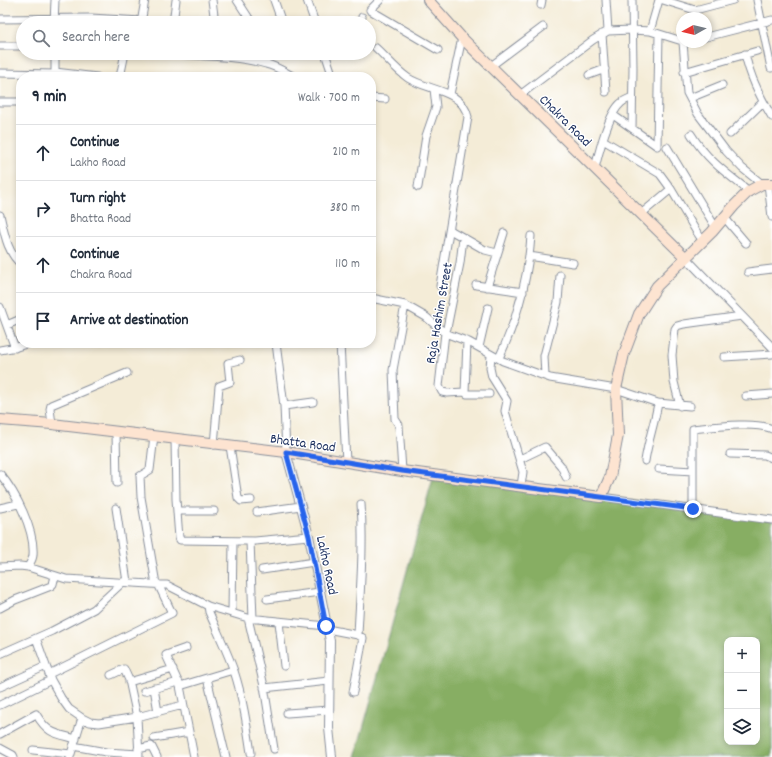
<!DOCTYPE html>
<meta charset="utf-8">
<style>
:root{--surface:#fff;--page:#f6f6f7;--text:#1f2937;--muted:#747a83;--line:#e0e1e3}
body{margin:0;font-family:Dekko,sans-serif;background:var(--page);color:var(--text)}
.controls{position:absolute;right:12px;bottom:12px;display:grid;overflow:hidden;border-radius:8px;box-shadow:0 2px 6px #0003}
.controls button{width:36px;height:36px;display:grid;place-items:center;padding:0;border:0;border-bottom:1px solid var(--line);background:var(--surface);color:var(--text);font:20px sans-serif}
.compass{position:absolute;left:676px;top:12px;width:36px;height:36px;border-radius:50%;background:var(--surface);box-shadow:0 2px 6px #0003;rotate:262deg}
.stop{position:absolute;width:12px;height:12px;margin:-9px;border:3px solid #2563eb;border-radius:50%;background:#fff}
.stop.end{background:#2563eb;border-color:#fff;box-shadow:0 1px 4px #0008}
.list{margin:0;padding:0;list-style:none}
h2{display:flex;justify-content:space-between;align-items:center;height:52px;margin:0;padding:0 16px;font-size:17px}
h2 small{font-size:13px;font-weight:400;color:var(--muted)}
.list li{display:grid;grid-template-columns:26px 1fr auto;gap:12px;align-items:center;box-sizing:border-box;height:56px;padding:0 16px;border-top:1px solid var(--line)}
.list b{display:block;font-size:15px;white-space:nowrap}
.list p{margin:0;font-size:13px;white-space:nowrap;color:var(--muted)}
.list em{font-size:13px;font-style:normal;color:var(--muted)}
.icon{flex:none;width:22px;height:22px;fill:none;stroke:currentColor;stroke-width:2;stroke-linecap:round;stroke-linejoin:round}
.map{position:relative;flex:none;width:772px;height:757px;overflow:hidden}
.search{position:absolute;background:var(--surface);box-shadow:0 2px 6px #0003;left:16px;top:16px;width:360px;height:44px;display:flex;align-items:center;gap:10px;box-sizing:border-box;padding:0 14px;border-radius:22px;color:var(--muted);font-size:15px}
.panel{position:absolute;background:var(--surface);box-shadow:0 2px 6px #0003;left:16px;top:72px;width:360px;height:276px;border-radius:16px}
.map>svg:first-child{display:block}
</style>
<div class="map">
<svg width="772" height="757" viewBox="0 0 772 757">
<rect width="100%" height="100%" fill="#fff"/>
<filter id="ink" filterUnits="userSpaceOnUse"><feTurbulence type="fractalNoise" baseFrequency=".025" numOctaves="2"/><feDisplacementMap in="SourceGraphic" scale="8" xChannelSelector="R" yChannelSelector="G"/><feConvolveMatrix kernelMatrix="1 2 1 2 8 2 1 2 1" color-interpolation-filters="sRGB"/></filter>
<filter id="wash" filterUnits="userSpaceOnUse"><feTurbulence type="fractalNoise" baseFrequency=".012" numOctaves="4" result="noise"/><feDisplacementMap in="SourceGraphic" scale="16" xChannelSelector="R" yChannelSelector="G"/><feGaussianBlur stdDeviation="0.9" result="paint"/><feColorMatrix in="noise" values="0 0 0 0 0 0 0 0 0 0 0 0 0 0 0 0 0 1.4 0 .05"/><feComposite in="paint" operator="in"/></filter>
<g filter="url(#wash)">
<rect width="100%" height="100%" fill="#f4ecd7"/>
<path fill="#87ae63" stroke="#516e60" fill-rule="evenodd" d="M434 474 772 520V757H355ZM727 640H757V742H727Z"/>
</g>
<g filter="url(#ink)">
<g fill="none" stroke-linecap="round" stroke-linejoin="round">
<defs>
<path id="minor" d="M212 0 215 23
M237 0 252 23
M274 0 280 17
M307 0 315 23
M380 0 370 10 438 50
M606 0 608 31
M632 0 633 69 632 128
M663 0 695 10 733 0
M757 0 771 68
M541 5 542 0
M0 19 91 18 141 21
M54 23 55 0
M141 23 145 0
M173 23 176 0
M359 23 362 17
M650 31 659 0
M602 34 606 92
M706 37 772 20
M683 42 687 93 698 114 726 151 742 168 762 184
M0 46H23
M376 48C387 58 396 70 408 78 428 91 462 89 468 117L440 286
M55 53V77
M170 53 174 54C204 56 236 56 266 64 276 66 285 72 294 77
M325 53 333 77
M745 54C750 77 760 97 772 117
M491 66 543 27
M55 72 97 77
M684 72 757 51
M0 73 55 74
M589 75 605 69
M120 77 125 53
M450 94 462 38
M520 95 593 40 608 31 632 30 650 31 682 41
M371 98 385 99
M690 98 722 85
M0 102H21
M613 115 657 146
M691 134C707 160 726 173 749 191
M730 134 763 102
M603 140 660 174 671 189 696 231 703 241
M657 146 659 34
M667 147 716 228
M595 168C599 152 608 114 621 103 624 100 629 99 632 97
M768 184 772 217
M418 187 426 136 436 107 434 89
M641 214 671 189
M0 215C4 231 7 253 21 264
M724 217 746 243
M450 230 485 250 497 253
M463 238 460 263 447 328 445 333 439 386 442 392 447 393 465 392 467 394H489
M529 256 573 263
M686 258 772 347
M748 272 772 269
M476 285 523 292
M487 287 504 233
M371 298 405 305 426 317 445 333 469 342 503 361 550 378 616 389 658 403 690 406
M0 307 15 348
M7 325 21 319
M276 343 284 406 286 452
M340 343 346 462
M479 347 488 308
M0 350 17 347 29 343
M491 355 490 368 492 377 507 401 505 411 523 472 521 486
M724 357 772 354
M499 358C517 320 528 278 531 236
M545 376 544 356 558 302 560 275
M465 392 467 341
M746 396 772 394
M284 406 313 402
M680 406 674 382 672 355 675 329 677 326 684 324 742 316
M52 424 50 409 51 405 127 373
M116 432 117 483
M154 436 150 470 140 476 141 497 156 584
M175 439 176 499 179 538 180 540 255 541 309 536
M214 445 219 386 230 382 228 363 240 360
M230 446 238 498 241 501 251 500
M730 454 765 455 772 458
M520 459 545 447 561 466 566 477
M645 461C648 441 655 422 658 403
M659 469 693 471
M402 471 399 425 395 419 393 370 405 305
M0 474C16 493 35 530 33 555 33 559 30 563 28 567
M601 497 772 520
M0 508 18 504
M116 508 127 582
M693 509V429C713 427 754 421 772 429
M177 511H214
M257 512 301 506
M250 541 253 619
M0 567 20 566 28 567 66 579 167 585 208 606 248 618 326 626
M262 570 314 562
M267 599 320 592
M208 606 209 612C217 631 227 651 234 671 243 698 247 726 251 753
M0 608 15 600 51 586 53 584 55 576
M232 613 233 541
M248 618 264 686 274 749
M279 622 284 666
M327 629 358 635 363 638 353 692
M358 635C360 592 364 547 361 504
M36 638 51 680 61 698 69 709 82 718 90 722 99 723 137 717 183 705
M186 648 166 655 180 686 194 757
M0 654 52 631 94 609 123 582
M49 674 172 613 158 584
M111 675 124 669 129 680 137 717 139 757
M207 678 226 757
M129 682 173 669
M180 686 233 670
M0 687 46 666
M154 688 158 712
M264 688 329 681
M144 691 179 682
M0 705 51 680
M287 713 329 710
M0 734 36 714C48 734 54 733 76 739
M154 738 189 732
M73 746 106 752 139 754
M0 748 13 755 14 757
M138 749 151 746 152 747 157 757
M33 750 71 754
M70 757 82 718"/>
<path id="tertiary" d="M286 452 309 536 330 641 329 728 332 757"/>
<path id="secondary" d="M428 0 462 38 686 258
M0 420 52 424 286 452 402 471 601 497 610 477 618 435 616 389 624 354 639 314 657 286 712 232 734 206 749 191 762 184H772"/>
</defs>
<use href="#minor" stroke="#888e9a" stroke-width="9"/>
<use href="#tertiary" stroke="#888e9a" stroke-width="10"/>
<use href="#secondary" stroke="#888e9a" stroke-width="12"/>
<use href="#minor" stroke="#fff" stroke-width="7"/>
<use href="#tertiary" stroke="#fff" stroke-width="8"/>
<use href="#secondary" stroke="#fde4d1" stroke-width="10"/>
</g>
</g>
<g fill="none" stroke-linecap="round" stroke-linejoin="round" filter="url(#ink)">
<path stroke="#2563eb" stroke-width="5" d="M326 626 309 536 286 452 402 471 693 509"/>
</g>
<g text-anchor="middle" stroke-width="3" stroke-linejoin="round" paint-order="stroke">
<g font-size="14" fill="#1b2f5e" stroke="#fff">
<text transform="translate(566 120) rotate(45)" y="5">Chakra Road</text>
<text transform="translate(438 313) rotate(-80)" y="5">Raja Hashim Street</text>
<text transform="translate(303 442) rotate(8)" y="5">Bhatta Road</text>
<text transform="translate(328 565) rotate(78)" y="5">Lakho Road</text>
</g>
</g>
</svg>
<div class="controls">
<button>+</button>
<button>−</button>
<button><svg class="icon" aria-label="layers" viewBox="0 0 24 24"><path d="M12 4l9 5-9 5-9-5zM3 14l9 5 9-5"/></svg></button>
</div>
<svg class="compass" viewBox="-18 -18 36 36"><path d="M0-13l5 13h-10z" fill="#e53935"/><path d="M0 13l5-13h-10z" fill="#747a83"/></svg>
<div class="stop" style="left:326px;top:626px"></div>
<div class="stop end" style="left:693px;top:509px"></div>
<div class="search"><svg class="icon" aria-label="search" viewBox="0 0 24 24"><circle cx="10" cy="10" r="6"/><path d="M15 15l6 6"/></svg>Search here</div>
<section class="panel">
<h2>9 min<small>Walk · 700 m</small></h2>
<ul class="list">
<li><svg class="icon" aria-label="ahead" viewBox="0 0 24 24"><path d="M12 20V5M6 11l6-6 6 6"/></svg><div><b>Continue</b><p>Lakho Road</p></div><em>210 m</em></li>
<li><svg class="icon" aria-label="right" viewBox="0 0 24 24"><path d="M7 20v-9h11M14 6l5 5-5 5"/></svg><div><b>Turn right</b><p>Bhatta Road</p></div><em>380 m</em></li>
<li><svg class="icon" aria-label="ahead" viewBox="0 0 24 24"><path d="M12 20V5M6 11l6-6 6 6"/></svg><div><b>Continue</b><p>Chakra Road</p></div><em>110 m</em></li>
<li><svg class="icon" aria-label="arrive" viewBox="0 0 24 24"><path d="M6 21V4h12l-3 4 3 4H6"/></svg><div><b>Arrive at destination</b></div></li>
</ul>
</section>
</div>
